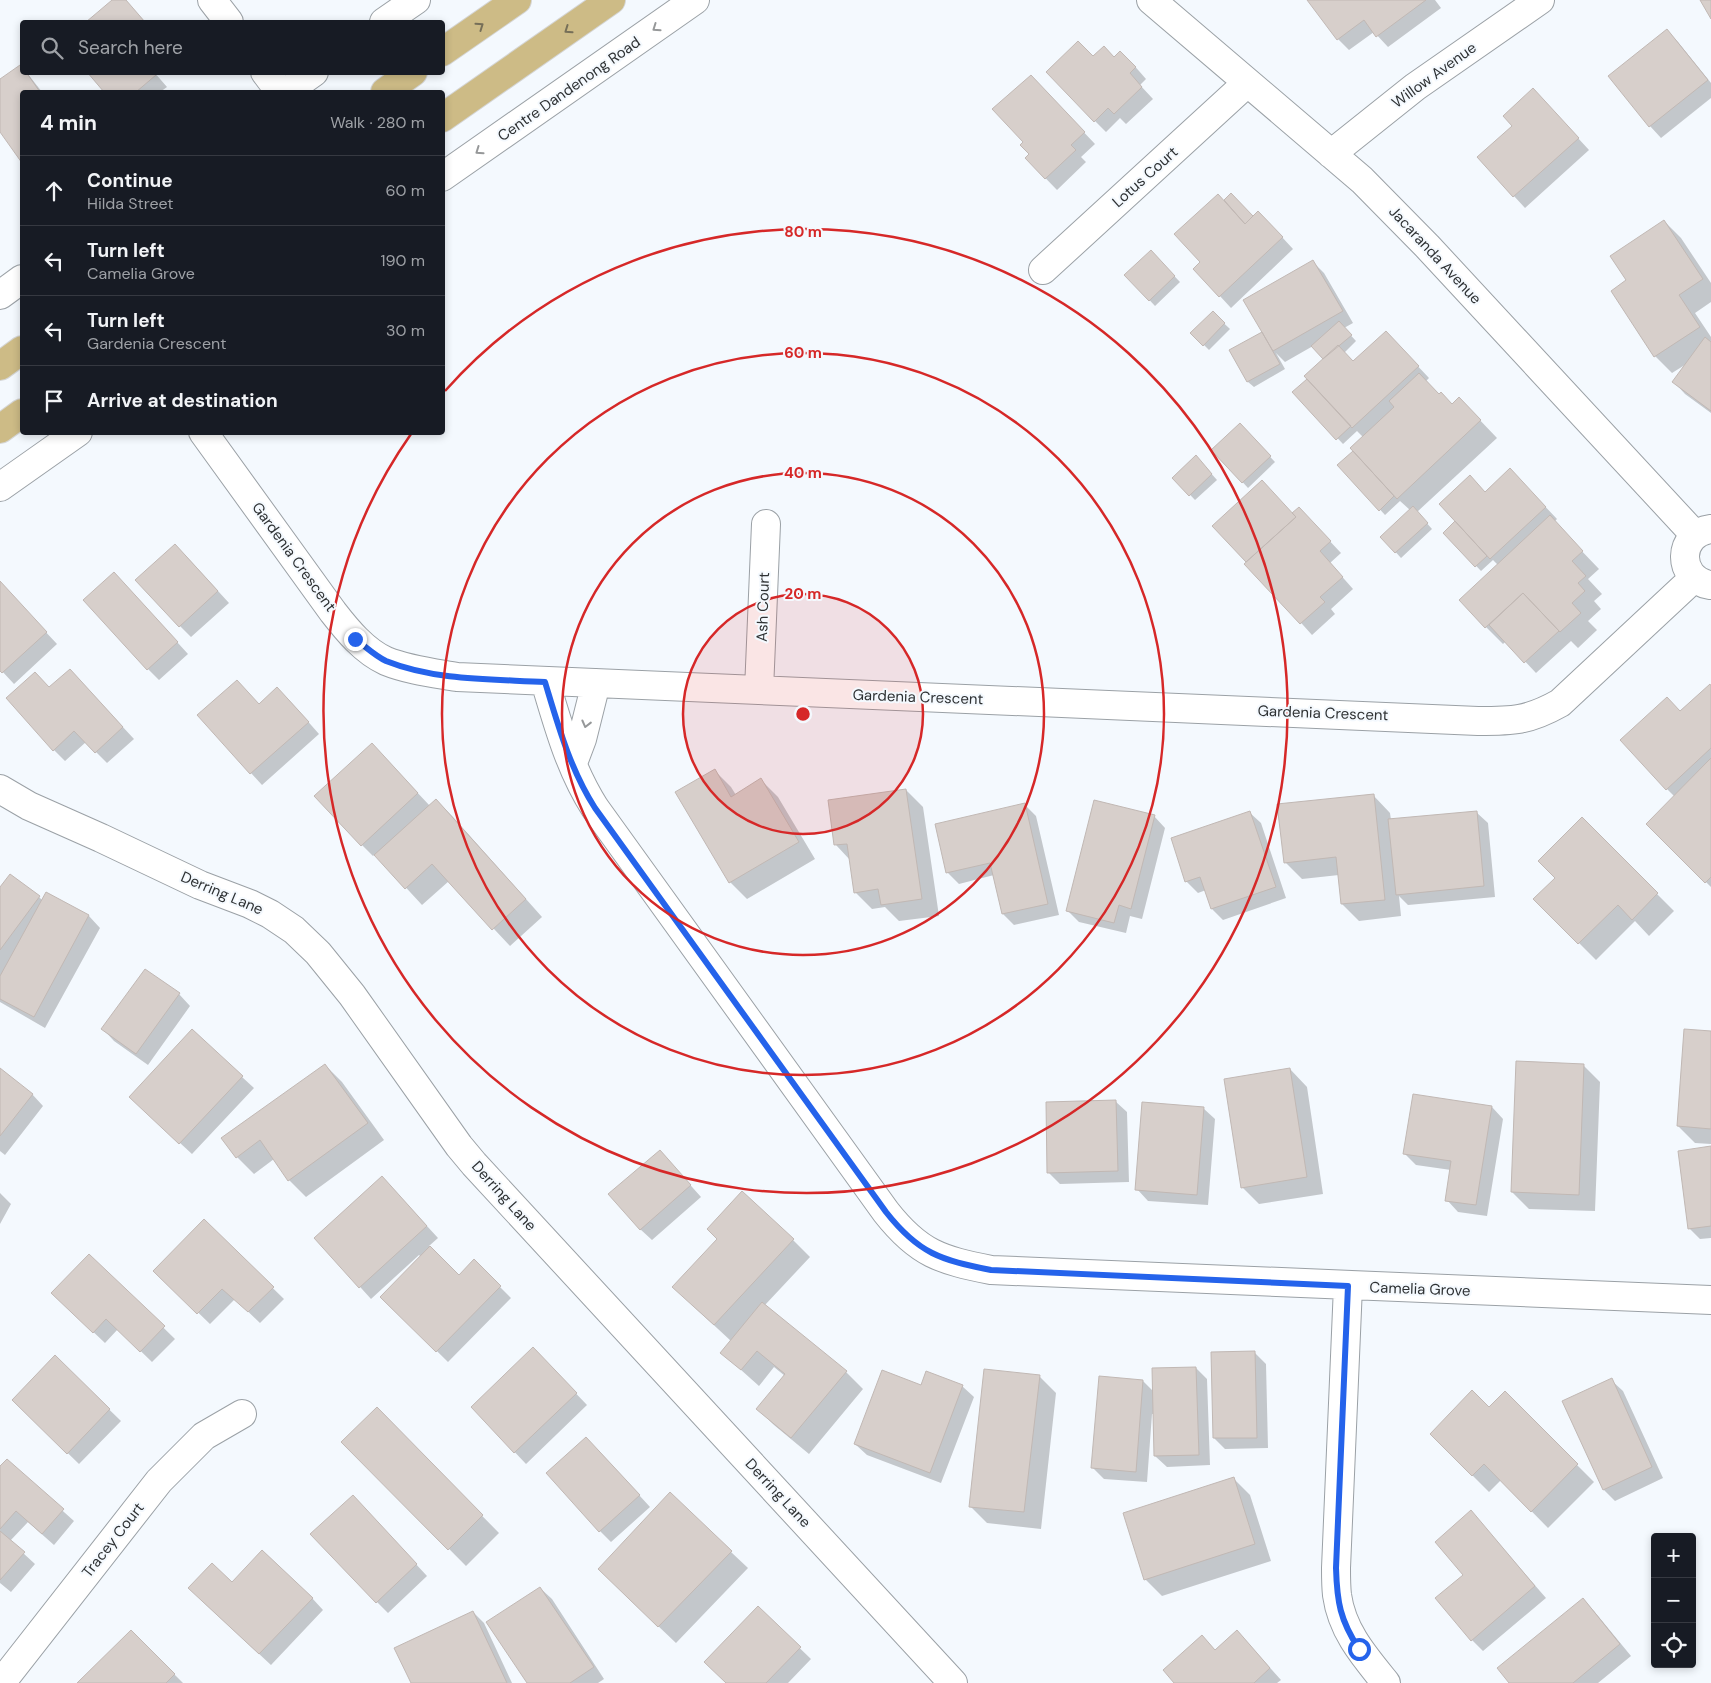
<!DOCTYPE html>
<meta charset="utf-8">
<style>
:root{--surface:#171b24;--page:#20242c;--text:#f1f3f6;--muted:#9ea1a6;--line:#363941}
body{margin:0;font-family:"DM Sans",sans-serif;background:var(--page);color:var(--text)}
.controls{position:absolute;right:15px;bottom:15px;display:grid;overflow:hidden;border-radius:5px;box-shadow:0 2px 8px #0003}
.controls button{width:45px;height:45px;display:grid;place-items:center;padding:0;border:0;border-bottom:1px solid var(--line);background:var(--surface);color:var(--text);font:25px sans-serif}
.stop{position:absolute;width:15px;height:15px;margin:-11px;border:4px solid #2563eb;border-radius:50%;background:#fff}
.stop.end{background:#2563eb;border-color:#fff;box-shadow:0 1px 5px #0008}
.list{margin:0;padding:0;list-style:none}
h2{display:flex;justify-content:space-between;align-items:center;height:65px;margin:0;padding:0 20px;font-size:21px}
h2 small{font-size:16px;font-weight:400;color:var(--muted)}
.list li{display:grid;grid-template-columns:32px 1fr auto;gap:15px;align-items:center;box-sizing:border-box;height:70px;padding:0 20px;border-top:1px solid var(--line)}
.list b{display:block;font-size:19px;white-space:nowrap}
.list p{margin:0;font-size:16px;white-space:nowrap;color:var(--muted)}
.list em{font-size:16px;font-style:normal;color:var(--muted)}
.icon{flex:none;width:28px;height:28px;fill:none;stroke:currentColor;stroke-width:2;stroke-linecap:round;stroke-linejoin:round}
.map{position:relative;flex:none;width:1711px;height:1683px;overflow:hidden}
.search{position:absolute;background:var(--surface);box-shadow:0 2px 8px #0003;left:20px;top:20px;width:425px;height:55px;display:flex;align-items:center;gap:12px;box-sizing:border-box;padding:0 18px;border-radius:5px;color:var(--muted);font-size:19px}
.panel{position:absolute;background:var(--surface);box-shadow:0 2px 8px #0003;left:20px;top:90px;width:425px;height:345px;border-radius:5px}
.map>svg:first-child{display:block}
</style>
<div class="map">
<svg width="1711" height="1683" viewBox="0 0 1711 1683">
<rect width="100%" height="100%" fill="#f4f9fe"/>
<path fill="#0003" d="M114 0H125L145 22H88Z
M1309 0H1435L1441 8 1388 47 1374 32 1349 50 1338 39Z
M1667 31 1678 42 1711 83V98L1661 138 1650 126 1610 76Z
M1093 58H1114L1132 63 1146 79 1140 85 1153 99 1126 124 1120 118 1106 132 1095 121Z
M20 66 22 69V72H26L31 78 42 92H22V161L0 130V81Z
M88 72H154L167 87 160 92H106Z
M1042 88 1095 144 1081 157 1086 162 1057 190 1026 158 1031 154 1025 142Z
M1544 101 1589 150 1525 208 1478 157Z
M1231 195 1253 218 1270 224 1293 249 1231 308 1195 269 1202 262 1224 202Z
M1664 221 1681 238 1711 283V302L1695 313 1711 337V413L1685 394 1674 382 1688 363 1672 373 1655 356 1627 281Z
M1156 257 1180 282 1155 306 1126 275Z
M1313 262 1324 273 1353 323 1344 328 1356 341 1344 353 1353 363 1397 344 1429 378 1426 381 1439 395 1453 405 1476 416 1497 438 1417 512 1432 529 1401 558 1382 537 1410 510 1400 501 1385 515 1339 465 1354 451 1363 437 1357 431 1343 444 1294 392 1309 379 1325 359 1313 346 1285 362 1276 353 1285 369 1254 387 1248 382 1231 351 1263 332Z
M1213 313 1230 329 1209 350 1192 333Z
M1245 430 1275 462 1248 488 1213 450Z
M1201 462 1217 480 1195 500 1174 478Z
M1521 481 1557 519 1554 522 1599 569 1588 579 1602 594 1594 601 1601 609 1588 621 1597 630 1578 648 1571 641 1536 673 1506 641 1503 644 1486 627 1498 565 1493 560 1481 571 1445 533 1485 493Z
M1292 514 1310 520 1341 553 1330 563 1353 589 1331 609 1335 614 1312 635 1214 526Z
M186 556 229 603 191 637 180 626Z
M0 583 57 644 14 684 0 669Z
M125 585 188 654 159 680 148 669Z
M70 670 134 739 107 763 86 742 65 761 54 750 50 688Z
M1711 687V887L1647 824 1675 797 1667 789 1681 712Z
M289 700 319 734 262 785 251 773 259 705Z
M383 756 430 806 436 800 453 817 542 917 510 946 449 881 422 905 375 854 373 856 362 845Z
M714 770 731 787 736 795 761 780 778 797 815 859 747 899 730 882Z
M906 790 923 807 939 916 899 921 885 907 872 909 855 892 850 860 836 845Z
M1373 795 1390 813 1391 820 1476 812 1488 823 1495 897 1408 905 1399 896 1401 916 1359 921 1342 904 1339 875 1302 879 1285 862Z
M1025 805 1036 816 1059 915 1014 925 1003 914 994 875 959 884 947 872Z
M1249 812 1261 823 1286 898 1223 920 1212 909 1206 890 1198 893 1186 881Z
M1154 816 1165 828 1142 919 1130 916 1126 933 1079 922 1067 910Z
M1582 819 1674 911 1649 936 1635 921 1596 960 1535 899 1557 878Z
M0 889 39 897 43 901 47 894 89 916 100 928 45 1028 0 1002Z
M179 994 190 1006 148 1065 114 1041 103 1029Z
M192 1031 254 1088 192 1154 142 1108Z
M1711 1032V1144L1695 1143 1678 1126Z
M325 1065 342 1082 384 1140 306 1197 289 1180 274 1159 254 1174 237 1157Z
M1583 1065 1600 1082 1595 1211 1529 1209 1512 1192Z
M1290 1069 1307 1087 1323 1194 1259 1204 1242 1187Z
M0 1070 32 1094 43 1106 5 1155 0 1151Z
M1115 1101 1127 1112 1129 1182 1060 1184 1049 1173Z
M1492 1107 1503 1119 1487 1216 1458 1212 1447 1200 1451 1170 1416 1165 1405 1154Z
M1203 1108 1215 1119 1208 1205 1148 1201 1137 1189Z
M1711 1148V1238L1700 1239 1689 1228Z
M660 1151 701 1197 652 1240 640 1229Z
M393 1189 438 1238 429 1246 459 1276 474 1261 511 1298 448 1362 382 1297 421 1257 419 1255 371 1299 316 1238Z
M0 1193 11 1204 0 1224Z
M204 1221 284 1299 260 1323 235 1299 210 1324 155 1271Z
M793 1240 810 1257 765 1305 846 1372 863 1389 809 1454 774 1425 757 1408 785 1376 774 1367 759 1386 722 1353 731 1341 691 1304Z
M89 1255 175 1339 152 1362 118 1329 105 1343 52 1293Z
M1254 1352 1266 1364 1268 1448 1225 1449 1214 1438Z
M55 1357 121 1421 79 1464 13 1400Z
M544 1360 587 1405 526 1464 472 1407Z
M1196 1368 1207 1379 1210 1465 1167 1467 1155 1456 1154 1414H1152L1147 1482 1104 1479 1093 1468 1143 1381 1154 1392Z
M1039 1376 1056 1393 1041 1529 987 1523 970 1506Z
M1611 1380 1623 1391 1663 1478 1615 1501 1604 1490Z
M922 1386H962L974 1397 941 1483 867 1455 855 1444Z
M1505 1393 1594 1482 1548 1528 1501 1480 1489 1492 1431 1434 1489 1409Z
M377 1409 499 1533 466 1566 343 1442Z
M597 1449 650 1507 611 1542 600 1531Z
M7 1461 74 1521 54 1545 28 1522 10 1541 35 1564 11 1592 0 1583V1468Z
M1233 1478 1250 1495 1271 1561 1162 1596 1145 1579Z
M364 1508 427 1576 388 1613 377 1602Z
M1471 1512 1546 1598 1483 1651 1472 1640 1465 1575Z
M731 1552 748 1568 676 1643 616 1586Z
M232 1583 312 1598 323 1610 271 1665 201 1600Z
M540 1588 552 1599 604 1679 598 1683H528Z
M1583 1599 1594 1611 1631 1656 1598 1683H1511Z
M758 1608 811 1659 788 1683H728Z
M473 1612 484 1623 512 1683H412Z
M131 1631 183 1683H79Z
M1237 1631 1281 1680 1277 1683H1176L1216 1651Z"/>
<path fill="#d7cfcb" stroke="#c1b8b4" d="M112 0H126L145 22H86Z
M1307 0H1426L1376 37 1364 20 1337 40Z
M1700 0H1711V19Z
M1667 29 1708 80 1649 127 1608 76Z
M1078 41 1093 56 1104 46 1114 57 1120 51 1136 67 1130 73 1142 87 1114 114 1108 108 1094 122 1046 72Z
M20 65 22 68V72H26L40 92H22V163L0 132V79Z
M87 72H154L156 75 136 92H104Z
M1031 75 1085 132 1071 145 1076 150 1045 179 1025 158 1029 154 1020 145 1023 142 992 109Z
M1533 88 1579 138 1513 197 1477 157 1512 126 1503 116Z
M1231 193 1253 216 1245 224 1224 200Z
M1218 194 1245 224 1258 211 1283 237 1219 297 1193 269 1200 262 1174 234Z
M1664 220 1703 279 1679 295 1700 327 1654 357 1611 291 1626 280 1610 256Z
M1151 250 1175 276 1149 301 1124 275Z
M1313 260 1343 311 1273 351 1243 300Z
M1213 311 1225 323 1203 346 1190 333Z
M1339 321 1352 335 1323 359 1311 346Z
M1386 331 1419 366 1352 428 1304 376 1338 345 1353 361Z
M1262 332 1280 364 1247 382 1229 350Z
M1705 337 1711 342V411L1672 382Z
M1419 373 1439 394 1441 392 1452 404 1459 397 1481 420 1397 499 1350 448 1394 407 1389 401Z
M1307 379 1351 426 1336 440 1292 392Z
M1240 423 1271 456 1242 483 1211 450Z
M1353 451 1394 496 1379 511 1337 465Z
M1196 455 1212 474 1189 496 1172 478Z
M1510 468 1546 507 1490 559 1439 504 1470 475 1485 492Z
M1262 480 1296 517 1246 562 1212 526Z
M1413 506 1428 523 1395 553 1380 537Z
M1299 507 1331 541 1320 551 1343 577 1320 597 1325 602 1300 624 1244 564 1296 517 1292 513Z
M1550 515 1583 551 1572 561 1586 576 1578 583 1585 591 1572 603 1581 613 1560 632 1523 593 1485 628 1459 600Z
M1455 521 1487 556 1475 567 1443 533Z
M175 544 218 591 179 627 135 580Z
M114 572 178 642 147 670 83 600Z
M0 581 47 632 2 673 0 671Z
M1523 593 1559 631 1524 663 1489 625Z
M70 669 123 727 95 753 74 731 53 751 6 698 35 672 49 687Z
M237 680 259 704 277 687 309 722 250 774 197 715Z
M1710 684 1711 686V748L1666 790 1620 740 1667 697 1680 711Z
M372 743 418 793 361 846 314 796Z
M1711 758V877L1705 883 1646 824Z
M715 769 731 797 761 778 799 842 729 883 675 792Z
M906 789 922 899 881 905 878 889 854 893 847 844 834 845 828 800Z
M1374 794 1385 900 1341 904 1336 857 1284 863 1277 804Z
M436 799 526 899 492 930 432 864 405 889 374 855Z
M1094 800 1155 815 1131 909 1119 905 1114 923 1066 911Z
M1025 803 1048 904 1002 914 990 863 946 873 935 824Z
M1250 811 1276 887 1211 909 1200 877 1185 882 1171 838Z
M1477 811 1484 886 1396 895 1388 819Z
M1582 817 1658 893 1632 920 1618 905 1578 944 1533 899 1555 878 1538 861Z
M10 874 40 896 0 950V887Z
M46 892 89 915 34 1017 0 999V976Z
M145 969 180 993 136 1054 101 1029Z
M192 1029 243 1076 179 1144 129 1097Z
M1684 1029 1711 1031V1129L1677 1126Z
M1516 1061 1584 1064 1579 1195 1511 1192Z
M325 1064 368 1123 288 1181 260 1140 236 1158 221 1138Z
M0 1068 33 1094 0 1136Z
M1290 1068 1307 1177 1241 1188 1224 1079Z
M1413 1094 1492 1106 1476 1205 1445 1201 1451 1161 1403 1154Z
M1116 1100 1118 1171 1047 1173 1046 1102Z
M1142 1102 1204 1107 1197 1195 1135 1190Z
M1711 1146V1226L1688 1229 1678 1151Z
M660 1150 691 1185 640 1230 608 1194Z
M382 1176 427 1226 359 1288 314 1238Z
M742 1191 794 1239 714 1325 672 1287 717 1239 707 1229Z
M204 1219 274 1287 248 1312 222 1289 197 1314 153 1271Z
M430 1246 459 1275 474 1259 501 1286 436 1352 380 1297Z
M89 1254 165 1326 140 1352 106 1319 93 1333 51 1293Z
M762 1302 847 1371 791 1438 756 1409 785 1374 757 1351 741 1370 720 1353Z
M533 1347 577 1393 514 1453 471 1407Z
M1255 1351 1257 1438H1213L1211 1352Z
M55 1355 110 1409 67 1454 12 1400Z
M1196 1367 1199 1455 1154 1456 1152 1368Z
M984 1369 1040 1375 1024 1512 969 1507Z
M882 1370 921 1385 926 1371 963 1385 930 1473 854 1444Z
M1099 1376 1143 1380 1136 1472 1091 1468Z
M1612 1378 1652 1467 1603 1490 1562 1401Z
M1472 1390 1489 1407 1505 1391 1578 1464 1531 1512 1484 1464 1472 1476 1430 1434Z
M377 1407 483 1515 448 1550 341 1442Z
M586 1437 640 1495 599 1532 546 1473Z
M7 1459 64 1509 42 1534 16 1511 0 1529V1466Z
M1234 1477 1255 1544 1144 1580 1123 1513Z
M670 1492 732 1551 658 1627 598 1569Z
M353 1495 417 1564 376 1603 310 1534Z
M1471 1510 1535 1586 1471 1641 1435 1598 1463 1575 1435 1542Z
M0 1531 25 1552 0 1580Z
M262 1550 313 1598 259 1654 188 1588 212 1563 232 1582Z
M540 1587 594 1667 570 1683H527L486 1622Z
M1583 1598 1620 1644 1573 1683H1509L1497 1668Z
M758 1606 801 1647 766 1683H726L704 1662Z
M473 1611 507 1683H411L394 1648Z
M131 1630 175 1674 166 1683H77Z
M1237 1630 1270 1668 1254 1683H1174L1163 1670 1202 1635 1215 1650Z"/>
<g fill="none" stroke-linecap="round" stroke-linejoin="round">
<defs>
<path id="street" d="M212 0 229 22
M1151 0 1362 180 1427 246 1695 535
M384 22 416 0
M265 72 280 92
M286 92 314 72
M1331 154 1415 87 1540 0
M442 177 695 0
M1043 270 1247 83
M0 295 22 279
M203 432 333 612C347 630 364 651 386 661 408 670 434 673 457 677L1478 721C1513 721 1528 721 1560 703L1694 578
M0 487 78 432
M1710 585C1676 579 1677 533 1711 529
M545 681C558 725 570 769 595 808L886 1212C919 1254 941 1260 991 1270L1711 1300
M759 690 766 524
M573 763 582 739 596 683
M0 789 29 806 101 838 200 885 250 904 270 914 294 930 318 953 352 995 459 1146 474 1164 953 1683
M1348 1286 1336 1568C1336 1577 1336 1586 1337 1595 1342 1631 1364 1656 1386 1683
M1 1683 159 1481 204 1436 242 1414"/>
<path id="primary" d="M442 52 517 0
M385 92 413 72
M442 118 611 0
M0 366 22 350
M0 429 22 413"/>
</defs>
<use href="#street" stroke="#9ba1a6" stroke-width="30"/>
<use href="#primary" stroke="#d5d6d6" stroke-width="30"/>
<use href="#street" stroke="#fff" stroke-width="28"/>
<use href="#primary" stroke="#cdbb86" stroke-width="28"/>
</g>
<defs><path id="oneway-chevron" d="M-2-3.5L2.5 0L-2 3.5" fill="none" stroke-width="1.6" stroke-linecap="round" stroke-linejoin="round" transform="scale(1.25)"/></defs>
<g stroke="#766f58">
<use href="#oneway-chevron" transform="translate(480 26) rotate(-35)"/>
<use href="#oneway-chevron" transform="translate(568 30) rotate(145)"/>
</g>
<g stroke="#969899">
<use href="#oneway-chevron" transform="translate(656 28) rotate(145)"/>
<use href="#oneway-chevron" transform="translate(479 151) rotate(145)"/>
<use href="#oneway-chevron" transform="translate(586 724) rotate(104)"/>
</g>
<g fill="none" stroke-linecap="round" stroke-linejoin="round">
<path stroke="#2563eb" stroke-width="6" d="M355 639C365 646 375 656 386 661 436 681 493 679 545 682 558 725 570 769 595 808L886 1212C919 1254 941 1260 991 1270L1348 1286 1336 1568C1337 1602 1340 1620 1359 1649"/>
</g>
<circle cx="803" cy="714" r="120" fill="#d62828" fill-opacity=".12"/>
<g fill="none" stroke="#d62828" stroke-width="2.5">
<circle cx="803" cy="714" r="120"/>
<circle cx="803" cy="714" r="241"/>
<circle cx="803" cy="714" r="361"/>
<path d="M445 391A482 482 0 1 1 411 434"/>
</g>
<g text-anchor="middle" stroke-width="4" stroke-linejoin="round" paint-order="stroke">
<g font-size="15" fill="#2e3133" stroke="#f4f9fe">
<text transform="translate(1434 75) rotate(-36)" y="5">Willow Avenue</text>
<text transform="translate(569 89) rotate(-35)" y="5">Centre Dandenong Road</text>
<text transform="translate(1145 177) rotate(-42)" y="5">Lotus Court</text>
<text transform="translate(1435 255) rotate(47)" y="5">Jacaranda Avenue</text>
<text transform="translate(294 557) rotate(54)" y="5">Gardenia Crescent</text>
<text transform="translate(763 607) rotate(-88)" y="5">Ash Court</text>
<text transform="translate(918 697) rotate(2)" y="5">Gardenia Crescent</text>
<text transform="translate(1323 713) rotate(2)" y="5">Gardenia Crescent</text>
<text transform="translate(222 893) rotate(23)" y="5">Derring Lane</text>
<text transform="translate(504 1196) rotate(48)" y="5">Derring Lane</text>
<text transform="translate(1420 1289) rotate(2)" y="5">Camelia Grove</text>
<text transform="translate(778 1493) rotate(47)" y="5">Derring Lane</text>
<text transform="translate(113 1540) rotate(-52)" y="5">Tracey Court</text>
</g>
</g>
<circle cx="803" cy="714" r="8" fill="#d62828" stroke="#f4f9fe" stroke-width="2.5"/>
<g font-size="15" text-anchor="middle" font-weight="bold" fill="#d62828" stroke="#f4f9fe" stroke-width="4" stroke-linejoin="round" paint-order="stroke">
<text x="803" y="237">80 m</text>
<text x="803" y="358">60 m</text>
<text x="803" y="478">40 m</text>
<text x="803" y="599">20 m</text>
</g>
</svg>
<div class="controls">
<button>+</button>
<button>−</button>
<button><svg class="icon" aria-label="locate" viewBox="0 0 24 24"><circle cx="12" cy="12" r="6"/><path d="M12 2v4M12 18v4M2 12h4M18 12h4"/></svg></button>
</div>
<div class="stop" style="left:1359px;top:1649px"></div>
<div class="stop end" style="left:355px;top:639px"></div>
<div class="search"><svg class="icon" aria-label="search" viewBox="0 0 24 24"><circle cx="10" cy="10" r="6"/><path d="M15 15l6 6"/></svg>Search here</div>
<section class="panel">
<h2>4 min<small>Walk · 280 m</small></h2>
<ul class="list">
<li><svg class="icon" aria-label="ahead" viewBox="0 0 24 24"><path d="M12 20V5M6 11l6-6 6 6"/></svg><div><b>Continue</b><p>Hilda Street</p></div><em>60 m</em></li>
<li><svg class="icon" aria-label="left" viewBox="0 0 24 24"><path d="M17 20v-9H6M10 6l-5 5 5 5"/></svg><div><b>Turn left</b><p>Camelia Grove</p></div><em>190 m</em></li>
<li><svg class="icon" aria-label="left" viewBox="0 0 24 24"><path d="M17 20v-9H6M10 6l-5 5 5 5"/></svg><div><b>Turn left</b><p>Gardenia Crescent</p></div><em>30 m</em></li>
<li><svg class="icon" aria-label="arrive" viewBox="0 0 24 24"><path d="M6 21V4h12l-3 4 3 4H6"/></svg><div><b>Arrive at destination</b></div></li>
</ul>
</section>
</div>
